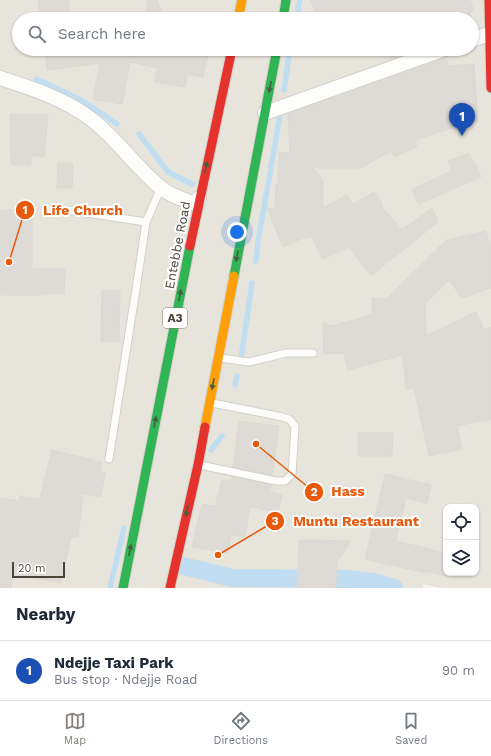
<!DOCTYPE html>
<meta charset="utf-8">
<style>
:root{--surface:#fff;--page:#f6f6f7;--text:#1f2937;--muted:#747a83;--line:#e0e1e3;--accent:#868178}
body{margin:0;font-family:"Work Sans",sans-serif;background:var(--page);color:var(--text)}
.controls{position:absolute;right:12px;bottom:12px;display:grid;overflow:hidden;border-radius:8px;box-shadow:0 1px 3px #0004}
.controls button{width:36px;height:36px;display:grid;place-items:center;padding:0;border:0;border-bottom:1px solid var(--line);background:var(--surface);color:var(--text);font:20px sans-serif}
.scale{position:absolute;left:12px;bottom:10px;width:53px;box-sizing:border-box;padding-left:4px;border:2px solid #4b4439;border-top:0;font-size:11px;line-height:14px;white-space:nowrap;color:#4b4439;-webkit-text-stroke:3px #fff;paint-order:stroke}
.you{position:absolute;left:237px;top:232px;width:14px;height:14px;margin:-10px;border:3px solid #fff;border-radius:50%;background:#1a73e8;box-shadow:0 0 0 6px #1a73e833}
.badge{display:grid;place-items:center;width:26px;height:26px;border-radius:50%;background:var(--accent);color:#fff;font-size:13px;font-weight:700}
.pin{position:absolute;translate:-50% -33px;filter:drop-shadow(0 1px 2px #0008)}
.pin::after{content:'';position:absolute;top:21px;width:14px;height:12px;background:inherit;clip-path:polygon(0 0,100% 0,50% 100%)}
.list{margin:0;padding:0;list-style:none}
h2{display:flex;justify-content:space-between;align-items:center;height:52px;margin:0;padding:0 16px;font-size:17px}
h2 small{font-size:13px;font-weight:400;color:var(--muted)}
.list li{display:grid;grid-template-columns:26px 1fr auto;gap:12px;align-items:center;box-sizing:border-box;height:60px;padding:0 16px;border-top:1px solid var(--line)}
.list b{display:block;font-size:15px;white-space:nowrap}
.list p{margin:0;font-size:13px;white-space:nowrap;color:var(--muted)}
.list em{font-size:13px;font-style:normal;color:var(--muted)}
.icon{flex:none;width:22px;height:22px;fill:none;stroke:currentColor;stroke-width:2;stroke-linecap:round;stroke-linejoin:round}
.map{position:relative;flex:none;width:491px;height:588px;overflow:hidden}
.search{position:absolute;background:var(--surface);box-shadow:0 1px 3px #0004;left:12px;right:12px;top:12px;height:44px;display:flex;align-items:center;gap:10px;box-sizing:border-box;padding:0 14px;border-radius:22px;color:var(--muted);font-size:15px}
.sheet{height:112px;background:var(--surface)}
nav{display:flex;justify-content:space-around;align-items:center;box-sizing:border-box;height:56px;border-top:1px solid var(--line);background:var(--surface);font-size:11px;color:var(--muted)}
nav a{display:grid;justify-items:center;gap:2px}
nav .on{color:var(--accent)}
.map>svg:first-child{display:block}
</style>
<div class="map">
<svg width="491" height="588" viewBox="0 0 491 588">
<rect width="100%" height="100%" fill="#f4f2ee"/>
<path fill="#e7e4dc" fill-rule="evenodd" d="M0 0H491V588H441L423 584V588H0ZM19 19H472V49H19ZM446 507H476V573H446Z"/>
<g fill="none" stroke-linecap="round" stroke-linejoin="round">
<path stroke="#c0ddf1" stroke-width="5.5" d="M296 19 300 0
M36 79 81 100 117 124
M284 90 290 49
M139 134 168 172 192 184
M256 261 258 242 280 115
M241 358 252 283
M235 385 237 376
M211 450 222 436
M110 588 124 528"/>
<path stroke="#c0ddf1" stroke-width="18" d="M183 566 233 578 346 579 373 582 394 588"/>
</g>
<path fill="#dedbd6" stroke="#dcd9d4" d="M38 0H68L70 19H41Z
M148 0H157L164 19H144Z
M311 0H470L474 11 469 13 472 19H318Z
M45 49H178L208 55 203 77 187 74 185 87 155 82 157 68 130 62 122 104 93 99 100 63 47 70Z
M386 49H420L391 59Z
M446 58 449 66 474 64 478 121 432 134 414 141 417 147 394 157 391 151 361 168H313L323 180V208L347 195 353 204 374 192 383 205 381 206 402 230 432 208 438 222 371 276 349 247 323 259 311 236 306 239 305 237 283 247 267 208H275L276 184 278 185 279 152 290 153 288 114 314 104H320L319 103Z
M10 114H48L44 157 31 155V165H11Z
M469 153 474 164H476L481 177 418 204 412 189 452 171 448 161Z
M58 163H73L72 188H57Z
M0 210H32V269H65L64 294H42V295H0Z
M486 231 491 249V288L462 298 449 280 425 304 426 336 476 312 484 330 491 327V419L457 426 462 449 429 456 414 388 406 389 403 355 348 370 344 353 324 354 323 323 332 326 372 315V298H387L446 240Z
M102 290H120L119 342H101Z
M239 421 279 426 272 475 233 467Z
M358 433H393L392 456H358Z
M52 450 101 462V472H105L101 497 83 494 78 537H71L61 583 13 574 11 588H0V498L19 501 20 496 40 499Z
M385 474 431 485 427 503 406 498 396 541 446 553V576L427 571 426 573 365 559Z
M232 477 271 485 270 492 282 495 278 513 250 506 245 537 231 535 228 553 192 547 202 504 215 506 222 480 231 482Z
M299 540 351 541 337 562 336 588H297Z"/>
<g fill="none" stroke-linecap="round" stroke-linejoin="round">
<defs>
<path id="lane" d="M67 210 146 222
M220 358 249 362 286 353H313
M109 459 137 283 146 222 161 188
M200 465 276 481H285L292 474 295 426 289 419 278 416 212 403"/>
<path id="street" d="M472 40 491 33
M0 78C31 88 65 99 91 119 117 139 135 166 160 187 170 196 183 199 195 204L199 198
M265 113 445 49"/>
<path id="fast" d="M283 19 286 0
M234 276 277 49
M123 588 190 246"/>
<path id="slow" d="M238 19 242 0
M205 427 234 276"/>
<path id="jam" d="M489 0 491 88
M190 246 232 49
M170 588 198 465 205 427"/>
</defs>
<use href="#lane" stroke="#d2d0cb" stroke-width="9"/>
<use href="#street" stroke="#d2d0cb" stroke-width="16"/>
<use href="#fast" stroke="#d3cfc5" stroke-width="11"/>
<use href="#slow" stroke="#d3cfc5" stroke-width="11"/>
<use href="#jam" stroke="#d3cfc5" stroke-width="11"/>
<use href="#lane" stroke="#fdfdfc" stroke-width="7"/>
<use href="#street" stroke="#fdfdfc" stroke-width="14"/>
<use href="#fast" stroke="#30b455" stroke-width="9"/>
<use href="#slow" stroke="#ff9f0a" stroke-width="9"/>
<use href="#jam" stroke="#e5322d" stroke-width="9"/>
</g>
<defs><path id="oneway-solid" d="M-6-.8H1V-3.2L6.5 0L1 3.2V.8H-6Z"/></defs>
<g fill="#446040">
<use href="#oneway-solid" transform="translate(270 87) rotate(101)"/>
<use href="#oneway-solid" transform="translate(206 167) rotate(-77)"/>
<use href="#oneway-solid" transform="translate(237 256) rotate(101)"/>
<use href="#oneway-solid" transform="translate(180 295) rotate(-79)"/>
<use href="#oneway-solid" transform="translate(213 384) rotate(101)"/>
<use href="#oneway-solid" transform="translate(155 422) rotate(-79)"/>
<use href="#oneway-solid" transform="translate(187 511) rotate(103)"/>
<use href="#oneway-solid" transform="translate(130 550) rotate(-79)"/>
</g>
<g text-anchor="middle" stroke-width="4" stroke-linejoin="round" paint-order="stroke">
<rect fill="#fff" stroke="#817c74" stroke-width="1" x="163" y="308" width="24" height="20" rx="3"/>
<g font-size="12" font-weight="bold" fill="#4b4439">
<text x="175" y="322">A3</text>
</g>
<g font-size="13" fill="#4b4439" stroke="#fff">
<text transform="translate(177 245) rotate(-79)" y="5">Entebbe Road</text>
</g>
</g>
<path fill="none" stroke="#e8590c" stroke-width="1.5" d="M9 262L25 210M256 444L314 492M218 555L275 521"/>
<g fill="#e8590c" stroke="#fff" stroke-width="1.5">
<circle cx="9" cy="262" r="4"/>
<circle cx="256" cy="444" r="4"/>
<circle cx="218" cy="555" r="4"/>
<circle cx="25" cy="210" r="10"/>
<circle cx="314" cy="492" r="10"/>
<circle cx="275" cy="521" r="10"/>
</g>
<g font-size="12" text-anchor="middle" font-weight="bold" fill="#fff">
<text x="25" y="214">1</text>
<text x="314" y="496">2</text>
<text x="275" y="525">3</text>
</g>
<g font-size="14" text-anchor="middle" font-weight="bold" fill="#e8590c" stroke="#fff" stroke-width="4" stroke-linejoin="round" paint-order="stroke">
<text x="83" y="215">Life Church</text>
<text x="348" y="496">Hass</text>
<text x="356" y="526">Muntu Restaurant</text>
</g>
</svg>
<div class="controls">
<button><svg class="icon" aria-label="locate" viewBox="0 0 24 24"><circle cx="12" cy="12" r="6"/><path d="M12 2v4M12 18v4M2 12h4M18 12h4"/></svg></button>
<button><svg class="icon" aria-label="layers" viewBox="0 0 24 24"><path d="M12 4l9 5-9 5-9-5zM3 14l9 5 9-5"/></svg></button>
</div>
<div class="scale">20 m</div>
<div class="you"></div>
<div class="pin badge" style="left:462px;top:136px;background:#1a4fb4">1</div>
<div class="search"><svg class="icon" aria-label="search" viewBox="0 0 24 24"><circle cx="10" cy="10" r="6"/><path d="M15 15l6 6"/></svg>Search here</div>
</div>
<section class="sheet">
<h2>Nearby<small></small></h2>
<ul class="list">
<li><span class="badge" style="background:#1a4fb4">1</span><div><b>Ndejje Taxi Park</b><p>Bus stop · Ndejje Road</p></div><em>90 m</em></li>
</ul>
</section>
<nav>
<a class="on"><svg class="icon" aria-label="map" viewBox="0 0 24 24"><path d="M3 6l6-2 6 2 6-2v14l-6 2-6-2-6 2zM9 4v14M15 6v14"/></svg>Map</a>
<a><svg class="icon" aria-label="directions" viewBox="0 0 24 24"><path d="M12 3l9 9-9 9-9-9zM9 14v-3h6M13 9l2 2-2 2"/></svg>Directions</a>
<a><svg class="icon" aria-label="saved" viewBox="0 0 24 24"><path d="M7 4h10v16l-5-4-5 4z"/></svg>Saved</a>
</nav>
